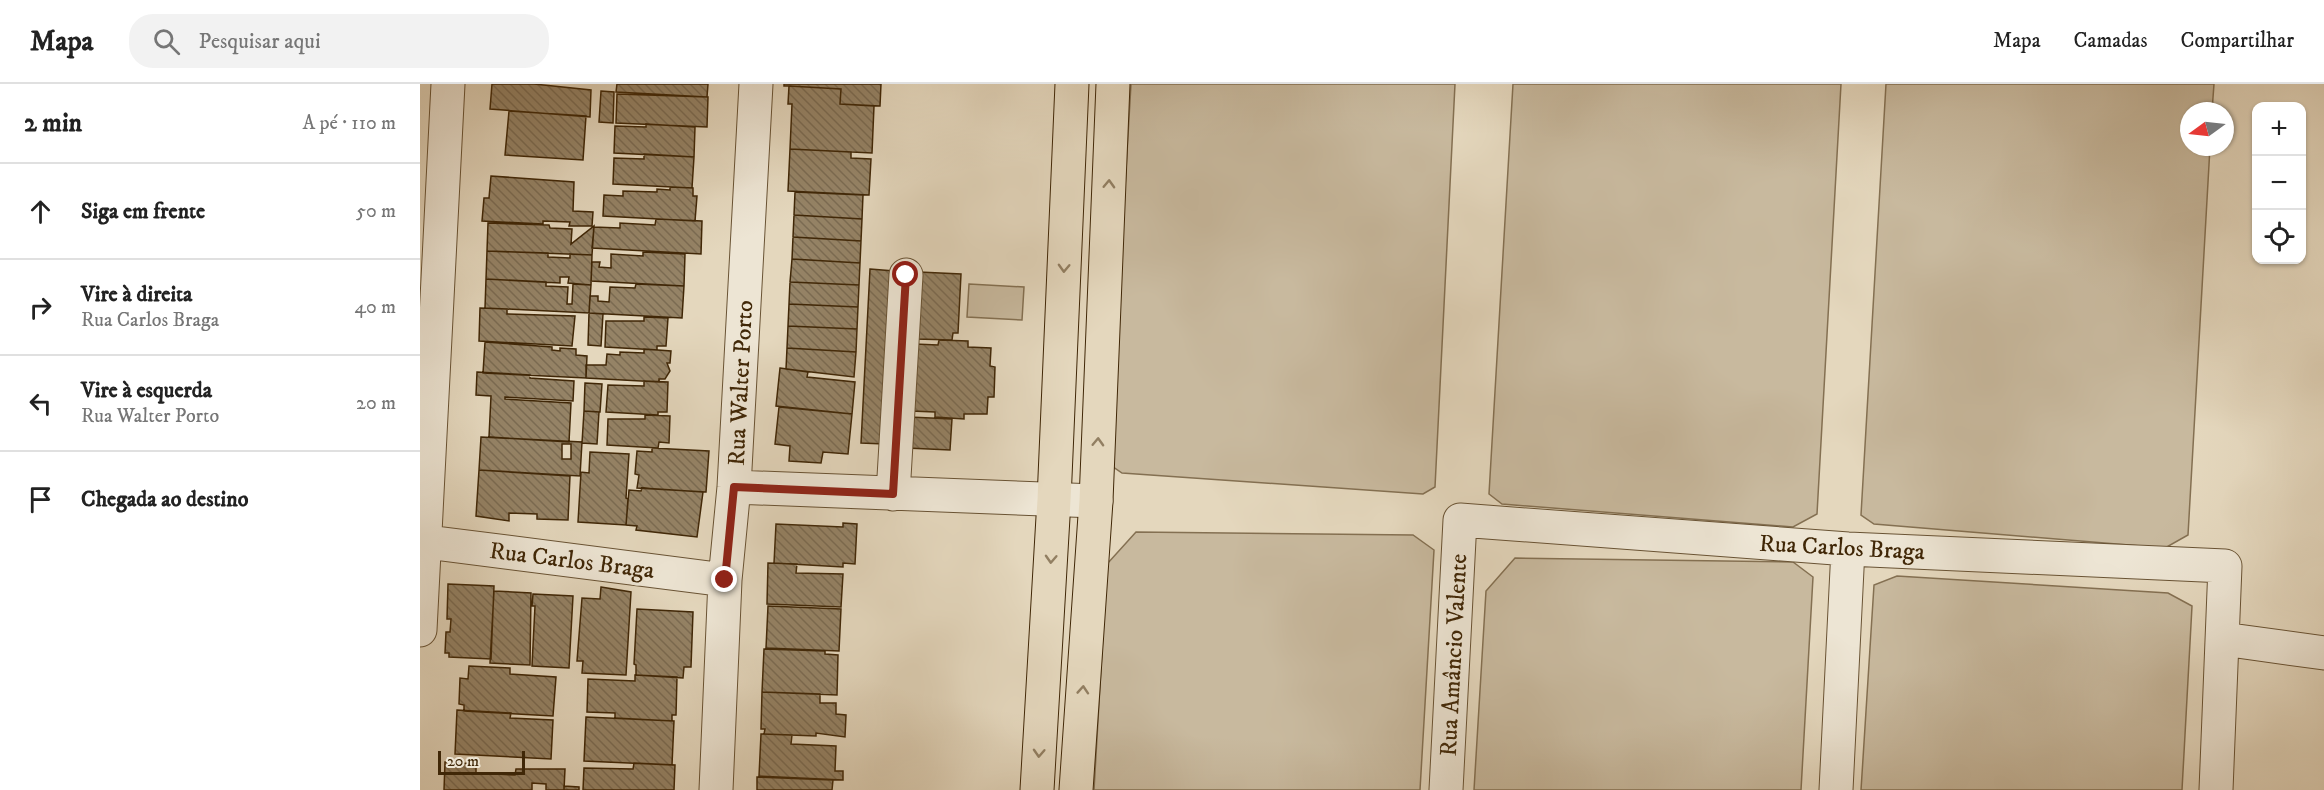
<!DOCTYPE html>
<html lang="pt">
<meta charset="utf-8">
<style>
:root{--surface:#fff;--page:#f2f2f2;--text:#222;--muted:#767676;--line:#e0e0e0}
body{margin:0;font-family:"IM FELL DW Pica",serif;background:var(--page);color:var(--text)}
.controls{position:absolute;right:18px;top:18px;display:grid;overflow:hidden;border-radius:12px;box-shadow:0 2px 4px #0004}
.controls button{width:54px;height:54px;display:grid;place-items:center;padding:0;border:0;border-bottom:2px solid var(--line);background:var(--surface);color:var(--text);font:30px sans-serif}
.compass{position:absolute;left:1760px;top:18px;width:54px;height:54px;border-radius:50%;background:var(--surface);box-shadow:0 2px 4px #0004;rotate:255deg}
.scale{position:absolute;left:18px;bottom:15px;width:87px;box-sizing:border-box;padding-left:6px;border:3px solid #402707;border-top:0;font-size:16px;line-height:21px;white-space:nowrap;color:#402707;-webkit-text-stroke:4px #ede5d4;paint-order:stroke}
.stop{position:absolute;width:18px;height:18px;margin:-14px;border:4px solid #8f2418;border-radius:50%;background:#fff}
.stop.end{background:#8f2418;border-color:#fff;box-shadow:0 2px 6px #0008}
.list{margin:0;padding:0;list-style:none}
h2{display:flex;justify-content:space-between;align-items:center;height:78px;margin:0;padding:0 24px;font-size:26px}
h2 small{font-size:20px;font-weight:400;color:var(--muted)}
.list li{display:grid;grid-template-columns:39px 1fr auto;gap:18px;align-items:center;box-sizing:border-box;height:96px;padding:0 24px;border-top:2px solid var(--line)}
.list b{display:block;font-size:22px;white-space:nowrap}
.list p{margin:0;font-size:20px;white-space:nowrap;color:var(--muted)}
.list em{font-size:20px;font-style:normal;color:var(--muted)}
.icon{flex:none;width:33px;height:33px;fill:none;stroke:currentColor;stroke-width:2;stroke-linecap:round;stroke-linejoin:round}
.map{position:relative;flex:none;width:1904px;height:706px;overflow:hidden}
header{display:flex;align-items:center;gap:36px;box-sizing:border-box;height:84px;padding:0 30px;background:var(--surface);border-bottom:2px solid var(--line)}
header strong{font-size:28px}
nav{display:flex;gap:33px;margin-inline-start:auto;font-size:21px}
.search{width:420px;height:54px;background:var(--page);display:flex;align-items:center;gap:15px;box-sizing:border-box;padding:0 21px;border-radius:24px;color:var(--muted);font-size:22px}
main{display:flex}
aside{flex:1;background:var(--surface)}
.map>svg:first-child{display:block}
</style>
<header>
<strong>Mapa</strong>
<div class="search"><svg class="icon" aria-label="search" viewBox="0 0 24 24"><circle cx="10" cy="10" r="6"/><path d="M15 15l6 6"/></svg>Pesquisar aqui</div>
<nav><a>Mapa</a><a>Camadas</a><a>Compartilhar</a></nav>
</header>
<main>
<aside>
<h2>2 min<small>A pé · 110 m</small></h2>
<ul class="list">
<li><svg class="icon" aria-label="ahead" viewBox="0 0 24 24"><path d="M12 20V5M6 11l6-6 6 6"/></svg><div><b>Siga em frente</b></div><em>50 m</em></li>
<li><svg class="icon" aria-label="right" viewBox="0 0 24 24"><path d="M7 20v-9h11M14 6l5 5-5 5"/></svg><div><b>Vire à direita</b><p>Rua Carlos Braga</p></div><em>40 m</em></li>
<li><svg class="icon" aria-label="left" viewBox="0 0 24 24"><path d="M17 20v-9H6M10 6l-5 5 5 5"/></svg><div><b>Vire à esquerda</b><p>Rua Walter Porto</p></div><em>20 m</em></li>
<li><svg class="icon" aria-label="arrive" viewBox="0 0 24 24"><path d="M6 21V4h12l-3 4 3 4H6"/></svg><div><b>Chegada ao destino</b></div></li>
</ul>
</aside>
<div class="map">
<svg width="1904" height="706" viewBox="0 0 1904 706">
<defs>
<pattern id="building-back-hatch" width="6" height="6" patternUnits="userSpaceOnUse" patternTransform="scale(1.5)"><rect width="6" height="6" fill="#958366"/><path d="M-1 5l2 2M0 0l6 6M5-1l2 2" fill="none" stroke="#7b6b52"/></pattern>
</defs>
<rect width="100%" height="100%" fill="#e4d7bd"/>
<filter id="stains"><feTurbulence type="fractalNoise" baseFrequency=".00333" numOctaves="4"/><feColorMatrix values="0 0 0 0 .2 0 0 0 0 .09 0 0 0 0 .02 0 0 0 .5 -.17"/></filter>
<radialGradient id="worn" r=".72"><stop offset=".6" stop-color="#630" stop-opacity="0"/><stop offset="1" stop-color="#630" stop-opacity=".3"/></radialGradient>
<path fill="#c8b99e" stroke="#847052" stroke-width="1.5" d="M711 0H1035L1015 403 1003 410 702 389 689 380Z
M1093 0H1421L1397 430 1373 443 1082 420 1069 410Z
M1466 0H1794L1792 27H1769V63H1790L1768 451 1745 464 1454 440 1441 431Z
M549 200 604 203 602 236 547 233Z
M716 448 993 451 1014 466 1000 706H674L687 480Z
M1095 474 1373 478 1393 493 1381 706H1054L1066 507Z
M1477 492 1748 509 1772 522 1762 706H1441L1454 501Z"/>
<path fill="url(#building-back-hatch)" stroke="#402707" stroke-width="1.5" fill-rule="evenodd" d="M72 0H114L171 6 170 33 70 25Z
M197 0H288L287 13 196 8Z
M364 0H461L460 22 420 20 421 5 369 2H364Z
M369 2 421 5 420 20 454 22 452 69 370 65 372 20H368Z
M181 7 194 8 193 39 179 38Z
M197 10 288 13 287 43 196 39Z
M89 27 166 32 163 76 85 71Z
M226 40 275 43 274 73 194 69 195 42 226 43Z
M370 65 431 68V74L451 75 449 111 368 107Z
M224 70 274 73 272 104 193 100 194 74 224 75Z
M71 92 154 98 153 127 173 128 172 142H149L150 138 123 137V140L62 137 64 114H69Z
M250 103 273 104V112H277L275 137 183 132 184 111 203 112V107L237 108V105L250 106Z
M375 108 443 111 442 135 374 131Z
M374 131 442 135 441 157 373 153Z
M236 135 282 137 281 170 172 164 174 143 200 144V139L235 141Z
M68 139 129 141 130 144 152 145 151 160 174 142 172 171 67 167Z
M373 153 441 157 440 179 372 175Z
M67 167 128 169V173L150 174V170L172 171 171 201 148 199 149 193H140V199L66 195Z
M223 168 265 170 264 202 171 197 172 178H180L179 183 191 184V170L223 172Z
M372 175 440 179 439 201 370 198Z
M450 185 474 187 464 360 441 359Z
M499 188 541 190 538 249H533L532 256 496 255Z
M66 195 126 198V202L148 203 147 220H152L153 200 171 201 169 229 65 224Z
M370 198 439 201 438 223 369 220Z
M216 200 264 202 262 234 169 229 170 212H178V217L189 218 190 203 215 204Z
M369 220 438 223 437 245 368 242Z
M60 224 87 225V230L155 232 152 262 59 257Z
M169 229 183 230 181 262 168 261Z
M224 233 248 234 246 262H237V266L185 263 186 237H224Z
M368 242 437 245 436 268 367 264Z
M519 256 548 257V263L571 264 570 282 575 283 574 313H568L567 330H544V335L515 333V328L491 327 495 260 518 261Z
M65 258 132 263V266L140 267V264L156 265V271L167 272 166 294 63 289Z
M367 264 436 268 434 293 366 285Z
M224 265 251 267 250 279H247L250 287 245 295H239V298L166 294V281H186L187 270 200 271V268L224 269Z
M360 284 388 288 387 293 435 298 432 330 356 322Z
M57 288 110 291V294L154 297 153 317 85 313V315L151 319 149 358 69 353 71 312 56 311Z
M224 297 248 298 247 328H238V331L186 328 188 301 224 302Z
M165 299 182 300 180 328 164 327Z
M359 323 432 330 428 370 403 368 401 379 369 377 370 362 355 360Z
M164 327 179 328 177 360 162 359Z
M225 331 250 332 249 359 239 358 238 364 187 361 188 335H225Z
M489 333 532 335 530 366 487 364Z
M61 353 162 358 160 392 59 386ZM142 360H151V375H142Z
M232 364 289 367 286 408 217 404 219 391 215 390 217 367 232 368Z
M170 368 209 370 206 414 208 415 206 441 158 438 161 388 169 389Z
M59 386 150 392 148 436 117 435V430L89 429V437L56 432Z
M222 404 283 408 277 453 216 446 217 442 206 441 209 406 221 407Z
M423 439 437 440 435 480 423 479V483L354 479 356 440 423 443Z
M348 479 377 480 376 489 423 490 421 523 347 520Z
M28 500 74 502 71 575 29 573V569H25L26 548H30L31 535H27Z
M181 503 211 508 206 591 162 589 163 577H157L162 514 180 515Z
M74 507 111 509 110 581 70 579Z
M113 510 153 512 149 584 112 582 115 522H112Z
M348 522 421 525 419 567 346 564Z
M217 525 273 528 271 583H264L263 594 216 591V581L214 580Z
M344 565 405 567V570L418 571 417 611 342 608Z
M49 582 90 584V590L136 593 133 632 44 627V621L39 620 40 594 48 595Z
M215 591 257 593 256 631H252V637L195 634V629L167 628 168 595 215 597Z
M342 608 400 610V619H416V630L426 631 425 653 396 649V652L344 650 345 645H341Z
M37 626 91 629 90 634 133 636 131 675 35 670Z
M166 633 254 637 252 681 164 677Z
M341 650 372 651 371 660 416 662 415 687H423V696L339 692Z
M25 678 56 680V689L95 691 96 685H145L144 706H126V700L112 699V706H24Z
M214 679 255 681 254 706H163L164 684 213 685Z
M337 693 413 696 412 706H337Z
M144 702 159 703V706H144Z"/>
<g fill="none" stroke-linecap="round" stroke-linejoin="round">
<defs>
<path id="minor" d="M314 403 676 417
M473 410 486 191
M0 457 305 496
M0 546 28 0
M1803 555 1904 569
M296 706 305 496 314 403 336 0
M1026 706 1040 436 1428 465 1805 482 1796 706
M1416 706 1428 465"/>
<path id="major" d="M617 706 634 416 652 0
M656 706 676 417 693 0"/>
</defs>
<use href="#minor" stroke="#695334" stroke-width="35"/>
<use href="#major" stroke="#402707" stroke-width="35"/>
<use href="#minor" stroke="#ede5d4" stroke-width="33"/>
<use href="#major" stroke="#e4d7bd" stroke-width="33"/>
</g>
<defs><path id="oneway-chevron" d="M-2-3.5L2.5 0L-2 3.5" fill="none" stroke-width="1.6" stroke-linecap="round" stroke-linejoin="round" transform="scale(1.5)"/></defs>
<g stroke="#927f62">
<use href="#oneway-chevron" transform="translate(689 100) rotate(-88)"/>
<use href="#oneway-chevron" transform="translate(644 184) rotate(92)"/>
<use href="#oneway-chevron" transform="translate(678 358) rotate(-88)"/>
<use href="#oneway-chevron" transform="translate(631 475) rotate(93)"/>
<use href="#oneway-chevron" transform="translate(663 606) rotate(-86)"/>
<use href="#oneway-chevron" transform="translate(619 669) rotate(93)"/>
</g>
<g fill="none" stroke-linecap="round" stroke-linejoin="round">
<path stroke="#8f2418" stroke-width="8" d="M305 496 314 403 473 410 486 191"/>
</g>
<g text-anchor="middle" stroke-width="6" stroke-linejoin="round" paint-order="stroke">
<g font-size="24" fill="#402707" stroke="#ede5d4">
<text transform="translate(320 299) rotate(-87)" y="8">Rua Walter Porto</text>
<text transform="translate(1422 463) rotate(3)" y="8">Rua Carlos Braga</text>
<text transform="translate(152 476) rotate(7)" y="8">Rua Carlos Braga</text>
<text transform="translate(1033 571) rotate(-87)" y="8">Rua Amâncio Valente</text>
</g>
</g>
<rect width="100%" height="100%" filter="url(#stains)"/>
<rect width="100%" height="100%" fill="url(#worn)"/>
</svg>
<div class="controls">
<button>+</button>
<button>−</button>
<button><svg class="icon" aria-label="locate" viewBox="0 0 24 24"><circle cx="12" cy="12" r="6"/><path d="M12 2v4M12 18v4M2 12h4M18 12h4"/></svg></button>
</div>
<svg class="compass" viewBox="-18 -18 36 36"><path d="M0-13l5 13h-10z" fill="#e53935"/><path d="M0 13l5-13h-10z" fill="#767676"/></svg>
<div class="scale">20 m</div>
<div class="stop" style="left:486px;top:191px"></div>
<div class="stop end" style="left:305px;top:496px"></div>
</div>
</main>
